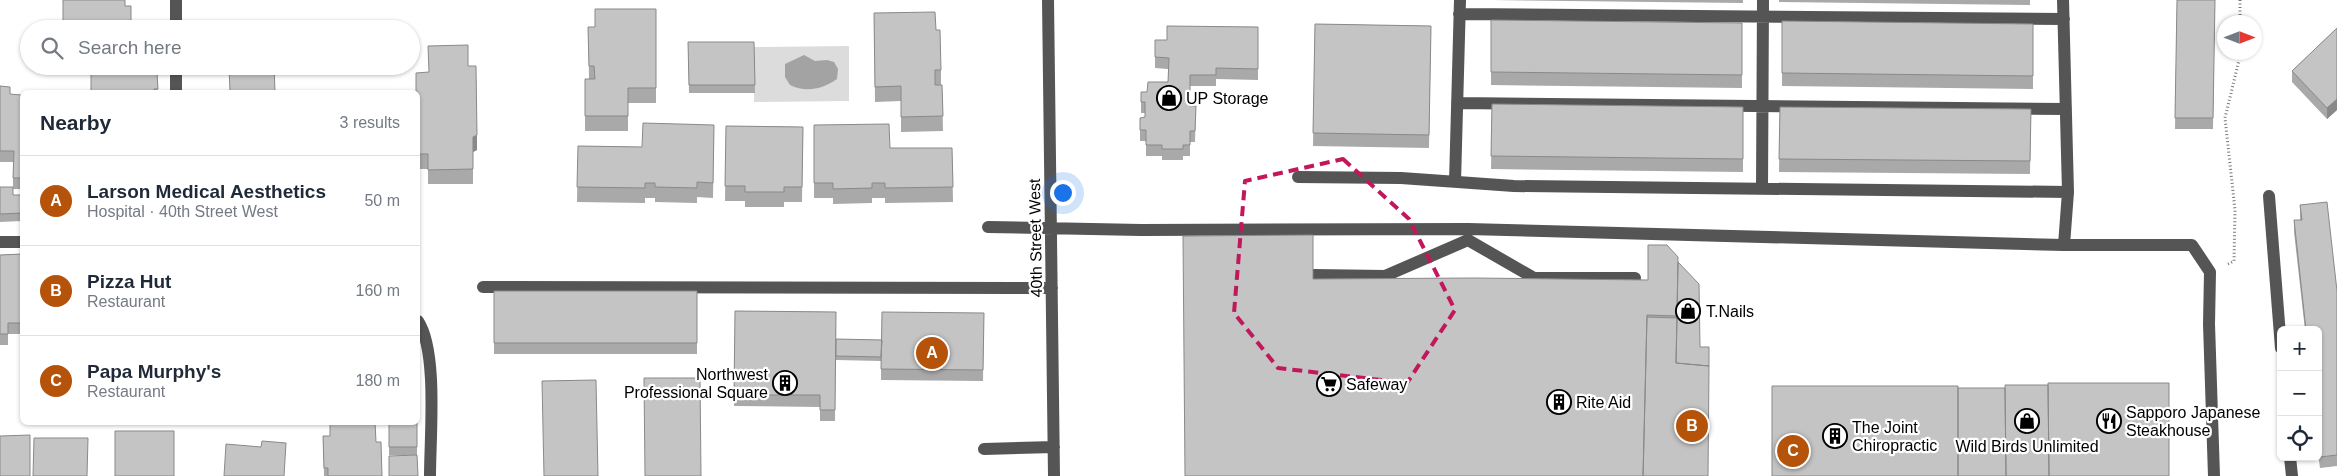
<!DOCTYPE html>
<meta charset="utf-8">
<style>
:root{--surface:#fff;--page:#f2f2f3;--text:#1f2937;--muted:#747a83;--line:#e0e1e3;--accent:#b45309}
body{margin:0;font-family:Arial,sans-serif;background:var(--page);color:var(--text)}
.controls{position:absolute;right:15px;bottom:15px;display:grid;overflow:hidden;border-radius:8px;box-shadow:0 1px 4px #0004}
.controls button{width:45px;height:45px;display:grid;place-items:center;padding:0;border:0;border-bottom:1px solid var(--line);background:var(--surface);color:var(--text);font:25px sans-serif}
.compass{position:absolute;left:2217px;top:15px;width:45px;height:45px;border-radius:50%;background:var(--surface);box-shadow:0 1px 4px #0004;rotate:90deg}
.you{position:absolute;left:1062px;top:192px;width:18px;height:18px;margin:-12px;border:4px solid #fff;border-radius:50%;background:#1a73e8;box-shadow:0 0 0 8px #1a73e833}
.badge{display:grid;place-items:center;width:32px;height:32px;border-radius:50%;background:var(--accent);color:#fff;font-size:16px;font-weight:700}
.pin{position:absolute;translate:-50% -50%;border:2px solid #fff;box-shadow:0 1px 5px #0006}
.list{margin:0;padding:0;list-style:none}
h2{display:flex;justify-content:space-between;align-items:center;height:65px;margin:0;padding:0 20px;font-size:21px}
h2 small{font-size:16px;font-weight:400;color:var(--muted)}
.list li{display:grid;grid-template-columns:32px 1fr auto;gap:15px;align-items:center;box-sizing:border-box;height:90px;padding:0 20px;border-top:1px solid var(--line)}
.list b{display:block;font-size:19px;white-space:nowrap}
.list p{margin:0;font-size:16px;white-space:nowrap;color:var(--muted)}
.list em{font-size:16px;font-style:normal;color:var(--muted)}
.icon{flex:none;width:28px;height:28px;fill:none;stroke:currentColor;stroke-width:2;stroke-linecap:round;stroke-linejoin:round}
.map{position:relative;flex:none;width:2337px;height:476px;overflow:hidden}
.search{position:absolute;background:var(--surface);box-shadow:0 1px 4px #0004;left:20px;top:20px;width:400px;height:55px;display:flex;align-items:center;gap:12px;box-sizing:border-box;padding:0 18px;border-radius:28px;color:var(--muted);font-size:19px}
.panel{position:absolute;background:var(--surface);box-shadow:0 1px 4px #0004;left:20px;top:90px;width:400px;height:335px;border-radius:8px}
.map>svg:first-child{display:block}
</style>
<div class="map">
<svg width="2337" height="476" viewBox="0 0 2337 476">
<rect width="100%" height="100%" fill="#fff"/>
<path fill="#dcdcdc" d="M849 46V101L754 102V47Z"/>
<path fill="#a3a3a3" d="M804 55 815 61 827 60 834 62 838 69 837 79C823 89 806 93 790 85L785 77V64Z"/>
<g fill="none" stroke-linecap="round" stroke-linejoin="round">
<path stroke="#777" stroke-width="3" stroke-dasharray="1 2.5" stroke-linecap="butt" d="M2240 0V22
M2228 264 2234 261 2235 210 2225 118 2241 52"/>
<path stroke="#555" stroke-width="12" d="M1048 0 1054 476
M2063 0 2068 192
M1459 14 2064 19
M176 29V0
M176 92V66
M1457 103 2066 109
M1298 177 1401 178 1514 186 2068 192 2064 245
M1455 182 1460 0
M1762 189 1763 0
M2269 196 2281 348
M988 227 1141 230 1468 229 2064 245H2192L2210 272 2209 324 2214 476
M1468 240 1534 278H1635
M0 242H22
M1313 275 1385 276 1468 240
M483 287 1052 288
M418 321C438 351 430 437 430 476
M984 449 1054 447
M2290 457 2292 476"/>
</g>
<path fill="#a9a9a9" d="M1492 0H1743V3Z
M1779 0H2030V5L1779 2Z
M2177 0H2215L2213 129H2175Z
M125 6H131V29H63Z
M656 9V103H628V131H585V79H589L588 27H595Z
M874 13 936 30 941 70V85H942L943 131 901 132V101L875 102Z
M1491 20 1742 23V88L1491 85Z
M1782 21 2033 24V89L1782 86Z
M1315 24 1431 26 1429 148 1313 146Z
M1258 27V80L1216 79V86H1190V106H1196L1195 142H1190V156H1183V160H1162V156H1146V141H1140V118L1145 117V113H1141V92H1147L1168 82V69L1155 68V40H1167Z
M2337 28V110L2327 119 2292 82V71Z
M688 42H754L755 93H689Z
M468 66 477 150 473 152V184H428V169H418V92L429 72Z
M154 73H157L158 92H91Z
M0 86 10 94 21 113H22V189H13V162H0Z
M1492 104 1743 107V172L1491 169Z
M1780 107 2031 109 2030 174 1779 172Z
M714 125 713 198 697 197V203L655 202V198H645V203L577 202 578 146 642 147Z
M814 125 890 148H952L953 202 885 203V198H872V203L833 204V198H814Z
M726 126 803 127 802 202H784V207H745V201H725Z
M0 187 13 195H22V221L0 222Z
M2300 205 2337 291V466L2320 468 2318 454V330H2305L2294 232V220H2300Z
M22 254V334H8V345H0V255Z
M1678 262 1700 347 1313 279 1648 280Z
M494 291H697V354H494Z
M735 311 836 312 835 421H820V407L734 406Z
M984 313 983 381 881 380V361L836 360V339L882 340Z
M389 422H417V455H389Z
M323 436H330L376 442 382 476H324Z"/>
<path fill="#898989" d="M2337 99V110L2327 119V108Z
M477 135V150L473 152V137Z"/>
<path fill="#c4c4c4" stroke="#898989" d="M63 0H125V6H131V24H127V29H63Z
M2177 0H2215L2213 118H2175Z
M595 9H656V88H628V116H585V79H595L594 66H589L588 27H595Z
M935 12 936 30H940L941 70H935V85H942L943 116 901 117V86L875 87 874 13Z
M1491 20 1742 23V75L1491 72Z
M1782 21 2033 24V76L1782 73Z
M1315 24 1431 26 1429 135 1313 133Z
M1167 26 1258 27V69L1216 68V75H1190V106H1196L1195 131H1190V145H1183V149H1162V145H1146V130H1140V118L1145 117V102H1141V92H1147L1148 82H1168L1169 58 1155 57V40H1167Z
M2337 28V99L2327 108 2292 71Z
M688 42H754L755 85H689Z
M468 45V66H476L477 135 473 137V169L428 170V154H418V92H416V73L429 72 428 46Z
M91 66H153L154 73H157L158 89H154V92H91Z
M229 66H274L275 92H230Z
M0 86 10 87V94L21 95V113H22V178H13L14 151H0Z
M389 91V92H315Z
M1492 104 1743 107V159L1491 156Z
M1780 107 2031 109 2030 161 1779 159Z
M643 123 714 125 713 183 697 182V188L655 187V183H645V188L577 187 578 146 642 147Z
M889 124 890 148H952L953 187 885 188V183H872V188L833 189V183H814V125Z
M726 126 803 127 802 187H784V192H745V186H725Z
M0 187H13V195H22V213L0 214Z
M2327 202 2337 291V455L2320 457 2318 443V330H2306L2294 220H2302L2300 205Z
M1313 235V279L1474 278 1648 280V245H1667L1678 257 1677 316 1647 315 1643 476H1185L1183 236Z
M22 254V323H8V334H0V255Z
M1678 262 1699 284 1700 347H1709V366L1676 363Z
M494 291H697V343H494Z
M735 311 836 312 835 410H820V395H734Z
M882 312 984 313 983 370 881 369Z
M1647 317 1677 318 1676 363 1709 366 1708 476H1643Z
M836 339 882 340 881 357 836 356Z
M644 378H700L701 476H645Z
M596 380 598 476H544L542 381Z
M2048 383H2169V476H2049Z
M2005 385H2048L2049 476H2006Z
M1772 386H1958V476H1772Z
M1958 388H2005L2006 476H1958Z
M330 422H375L376 442H381L382 476H328V468H324L323 436H330Z
M389 422H417V447H389Z
M115 431H174V476H115Z
M30 435V476H0V436Z
M34 438H88L87 476H33Z
M262 441 286 443 284 476H224L226 444 261 447Z
M417 455 418 476H389V456Z"/>
<path fill="none" stroke="#c2185b" stroke-width="4" stroke-dasharray="10 6" stroke-linejoin="round" d="M1343 159 1409 219 1455 310 1407 383 1278 368 1234 313 1245 181Z"/>
<defs>
<symbol id="shop-ring" viewBox="-11 -11 22 22"><circle r="9.5" fill="#fff" stroke="#000" stroke-width="1.5"/><path d="M-5-2.5h2.3a2.7 3.5 0 0 1 5.4 0H5L5.5 6h-11ZM-1.5-2.5h3a1.5 2.3 0 0 0-3 0Z" fill="#000"/></symbol>
<symbol id="building-ring" viewBox="-11 -11 22 22"><circle r="9.5" fill="#fff" stroke="#000" stroke-width="1.5"/><path d="M-4-6H4V6H1V3H-1V6H-4ZM-2.5-4.3h1.7v1.8h-1.7ZM.8-4.3h1.7v1.8H.8ZM-2.5-1h1.7V.8h-1.7ZM.8-1h1.7V.8H.8Z" fill="#000"/></symbol>
<symbol id="supermarket-ring" viewBox="-11 -11 22 22"><circle r="9.5" fill="#fff" stroke="#000" stroke-width="1.5"/><path d="M-6-5.5h2.5l.6 2H6L4.5 2H-2.5L-4.4-4H-6ZM-1.5 3.2a1.3 1.3 0 1 0 .1 0ZM3 3.2a1.3 1.3 0 1 0 .1 0Z" fill="#000"/></symbol>
<symbol id="restaurant-ring" viewBox="-11 -11 22 22"><circle r="9.5" fill="#fff" stroke="#000" stroke-width="1.5"/><path d="M-5-6h1v4h1v-4h1v4h1v-4h1v5L-1.5 .5V6h-2V.5L-5-1ZM5-6V6H3V1.5H1.5Q1.5-4 5-6Z" fill="#000"/></symbol>
</defs>
<g fill-rule="evenodd">
<use href="#shop-ring" x="1155" y="84" width="28" height="28"/>
<use href="#shop-ring" x="1674" y="297" width="28" height="28"/>
<use href="#building-ring" x="771" y="369" width="28" height="28"/>
<use href="#supermarket-ring" x="1315" y="370" width="28" height="28"/>
<use href="#building-ring" x="1545" y="388" width="28" height="28"/>
<use href="#shop-ring" x="2013" y="407" width="28" height="28"/>
<use href="#restaurant-ring" x="2095" y="407" width="28" height="28"/>
<use href="#building-ring" x="1821" y="422" width="28" height="28"/>
</g>
<g text-anchor="middle" stroke-width="4.5" stroke-linejoin="round" paint-order="stroke">
<g font-size="16" fill="#000" stroke="#fff" text-anchor="start">
<text x="1186" y="104">UP Storage</text>
<text x="1706" y="317">T.Nails</text>
<text x="768" y="380" text-anchor="end">Northwest<tspan x="768" dy="18">Professional Square</tspan></text>
<text x="1346" y="390">Safeway</text>
<text x="1576" y="408">Rite Aid</text>
<text x="2126" y="418">Sapporo Japanese<tspan x="2126" dy="18">Steakhouse</tspan></text>
<text x="1852" y="433">The Joint<tspan x="1852" dy="18">Chiropractic</tspan></text>
<text x="2027" y="452" text-anchor="middle">Wild Birds Unlimited</text>
</g>
<g font-size="16" fill="#000" stroke="#fff">
<text transform="translate(1035 238) rotate(-91)" y="6">40th Street West</text>
</g>
</g>
</svg>
<div class="controls">
<button>+</button>
<button>−</button>
<button><svg class="icon" aria-label="locate" viewBox="0 0 24 24"><circle cx="12" cy="12" r="6"/><path d="M12 2v4M12 18v4M2 12h4M18 12h4"/></svg></button>
</div>
<svg class="compass" viewBox="-18 -18 36 36"><path d="M0-13l5 13h-10z" fill="#e53935"/><path d="M0 13l5-13h-10z" fill="#747a83"/></svg>
<div class="you"></div>
<div class="pin badge" style="left:932px;top:353px">A</div>
<div class="pin badge" style="left:1692px;top:426px">B</div>
<div class="pin badge" style="left:1793px;top:451px">C</div>
<div class="search"><svg class="icon" aria-label="search" viewBox="0 0 24 24"><circle cx="10" cy="10" r="6"/><path d="M15 15l6 6"/></svg>Search here</div>
<section class="panel">
<h2>Nearby<small>3 results</small></h2>
<ul class="list">
<li><span class="badge">A</span><div><b>Larson Medical Aesthetics</b><p>Hospital · 40th Street West</p></div><em>50 m</em></li>
<li><span class="badge">B</span><div><b>Pizza Hut</b><p>Restaurant</p></div><em>160 m</em></li>
<li><span class="badge">C</span><div><b>Papa Murphy's</b><p>Restaurant</p></div><em>180 m</em></li>
</ul>
</section>
</div>
